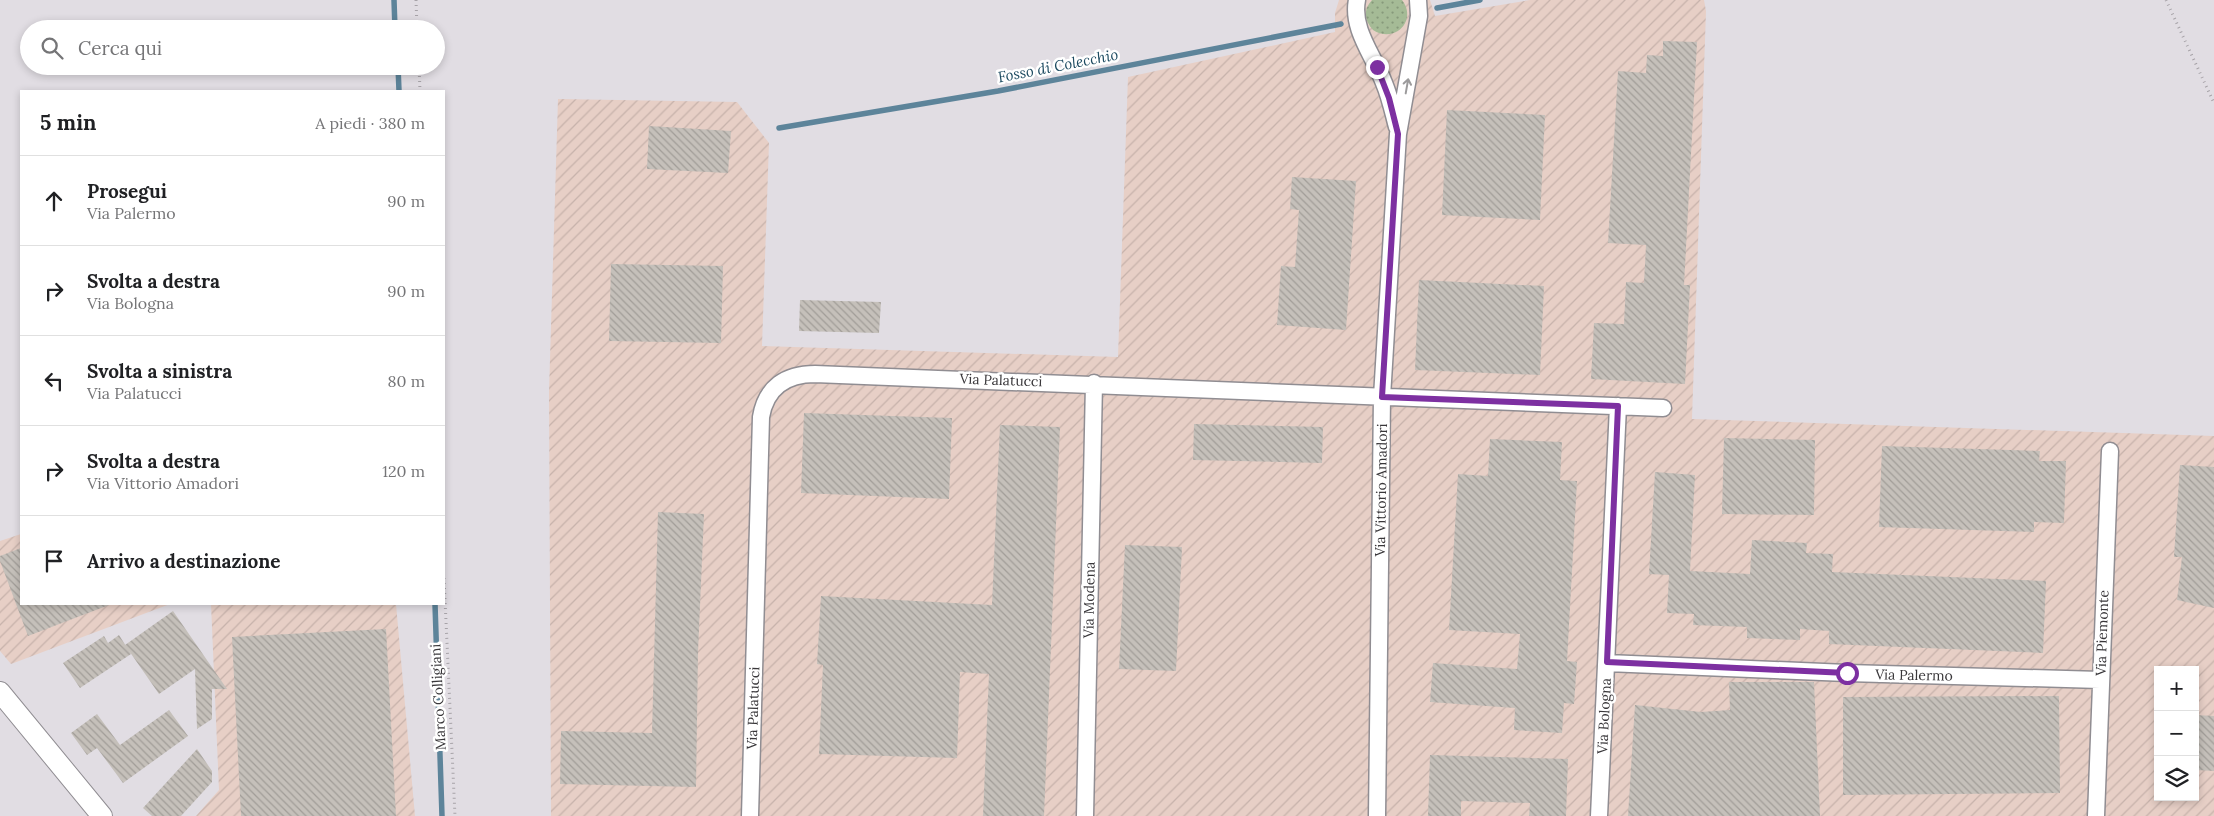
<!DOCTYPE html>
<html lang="it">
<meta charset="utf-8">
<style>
:root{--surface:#fff;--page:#f6f6f6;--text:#202124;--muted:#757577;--line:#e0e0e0}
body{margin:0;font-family:Lora,serif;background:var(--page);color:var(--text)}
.controls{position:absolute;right:15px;bottom:15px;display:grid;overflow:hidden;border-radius:0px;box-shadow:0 2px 8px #0003}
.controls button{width:45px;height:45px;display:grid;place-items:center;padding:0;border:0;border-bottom:1px solid var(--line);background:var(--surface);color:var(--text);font:25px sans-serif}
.stop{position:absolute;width:15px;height:15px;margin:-11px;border:4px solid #7d30a1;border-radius:50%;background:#fff}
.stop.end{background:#7d30a1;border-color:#fff;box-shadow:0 1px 5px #0008}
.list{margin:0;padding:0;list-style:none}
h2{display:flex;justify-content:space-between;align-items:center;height:65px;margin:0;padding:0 20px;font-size:21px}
h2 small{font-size:16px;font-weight:400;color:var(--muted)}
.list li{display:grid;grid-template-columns:32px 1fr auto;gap:15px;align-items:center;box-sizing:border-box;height:90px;padding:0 20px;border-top:1px solid var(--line)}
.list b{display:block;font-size:19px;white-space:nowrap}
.list p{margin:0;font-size:16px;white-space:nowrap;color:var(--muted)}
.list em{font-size:16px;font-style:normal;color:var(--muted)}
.icon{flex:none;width:28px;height:28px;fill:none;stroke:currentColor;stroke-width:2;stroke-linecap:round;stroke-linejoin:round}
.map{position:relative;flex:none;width:2214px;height:816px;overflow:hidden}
.search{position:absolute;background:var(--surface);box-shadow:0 2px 8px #0003;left:20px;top:20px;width:425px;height:55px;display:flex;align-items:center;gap:12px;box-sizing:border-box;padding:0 18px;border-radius:28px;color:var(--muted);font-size:19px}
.panel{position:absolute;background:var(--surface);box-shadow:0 2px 8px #0003;left:20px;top:90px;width:425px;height:515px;border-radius:0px}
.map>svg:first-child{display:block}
</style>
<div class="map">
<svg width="2214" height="816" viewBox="0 0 2214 816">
<defs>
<pattern id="industrial-furrows" width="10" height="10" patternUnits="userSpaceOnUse" patternTransform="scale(1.25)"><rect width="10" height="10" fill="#e7cfc6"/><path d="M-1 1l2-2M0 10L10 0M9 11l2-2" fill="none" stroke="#c7b2ab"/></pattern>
<pattern id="grass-dots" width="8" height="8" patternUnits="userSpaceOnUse" patternTransform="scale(1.25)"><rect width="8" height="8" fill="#a5bb96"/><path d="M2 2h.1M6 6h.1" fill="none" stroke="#87997b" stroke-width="1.8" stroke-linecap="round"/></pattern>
<pattern id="building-back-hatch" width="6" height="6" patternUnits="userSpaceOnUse" patternTransform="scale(1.25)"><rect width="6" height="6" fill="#c5c0ba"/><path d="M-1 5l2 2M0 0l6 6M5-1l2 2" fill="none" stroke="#a19d98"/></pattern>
</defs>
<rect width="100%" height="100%" fill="#e1dde3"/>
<path fill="url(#industrial-furrows)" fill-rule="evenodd" d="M1339 0H1430L1435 16 1530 0H1704L1706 11 1692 419 2214 436V816H551L549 392 558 99 737 102 769 143 762 346 1118 357 1128 77 1335 32V13ZM2158 670H2195V797H2158Z
M21 534V604H170L11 664 0 651V541Z
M211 604H396L415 816H196L219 790Z"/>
<path fill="url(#grass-dots)" d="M1372 0H1402C1418 21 1394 44 1373 30 1364 20 1363 10 1372 0Z"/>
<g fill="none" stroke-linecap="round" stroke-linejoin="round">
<path stroke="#5d849a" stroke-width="5.5" d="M394 0 395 29
M1437 8 1480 0
M398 66 399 91
M779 128 998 91 1341 24
M435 604 442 816"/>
</g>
<path fill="url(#building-back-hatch)" d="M1663 41 1697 42 1684 285H1690L1685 384 1591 379 1594 323 1624 324 1626 282 1644 283 1646 245 1608 243 1618 71 1646 73 1647 55 1663 56Z
M1447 110 1545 115 1540 220 1442 215Z
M649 126 731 131 728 173 647 169Z
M1292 177 1356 181 1346 330 1277 325 1281 266 1295 267 1299 210 1290 209Z
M611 264 723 266 721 343 609 341Z
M1419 280 1544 286 1540 375 1415 370Z
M800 300 881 302 879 333 799 331Z
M804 413 952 418 949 499 801 493Z
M1194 424 1323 427 1322 463 1193 460Z
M1000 425 1060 427 1044 816H983L989 674 960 672 957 758 819 754 823 665 817 664 821 596 992 605Z
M1724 438 1815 440 1814 515 1722 514Z
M1490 439 1562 442 1560 480 1577 481 1567 661 1577 662 1574 704 1564 703 1562 733 1514 730 1515 708 1430 702 1433 663 1517 669 1520 634 1449 630 1458 474 1488 476Z
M1882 446 2040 451 2039 461H2066L2064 523 2034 522V532L1879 527Z
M2180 465 2214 467V608L2177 600 2182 557H2174Z
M1655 472 1695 475 1690 571 1750 574 1752 540 1807 543 1806 553 1833 554 1832 572 2046 581 2043 653 1829 644V631L1800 629V640L1747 638V627L1693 625 1694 614 1667 613 1669 575 1649 574Z
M658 512 704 514 698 652 696 787 560 784 561 731 652 733Z
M1125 545 1182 547 1176 671 1119 669Z
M21 548V604L109 605 28 636 0 561V556Z
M173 611 227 689H212V719L197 729 195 669 159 694 125 645Z
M386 629 396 816H241L232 637Z
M119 635 131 654 80 688 63 663 104 636 108 643Z
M1729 682H1814L1820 816H1628L1635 705 1701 712 1730 710Z
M2059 696 2060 793 1843 795V697Z
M169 710 188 736 123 783 97 748 87 755 71 733 97 714 120 745Z
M2195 715 2214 716V771L2195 770Z
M197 749 212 771V782L181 816H152L143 808Z
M1430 755 1568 759 1566 816H1529L1530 803 1461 801V816H1428Z"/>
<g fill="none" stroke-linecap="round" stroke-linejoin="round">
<defs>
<path id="minor" d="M1357 0C1351 29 1374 56 1384 83 1390 97 1393 112 1397 127
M1607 663 1847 673 2100 680
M750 816 761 417C766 387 786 374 815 374L1663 408
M1085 816 1094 383
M1377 816 1382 397 1398 134 1419 16 1418 0
M1599 816 1618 406
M2096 816 2110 451"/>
<path id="tertiary" d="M0 692 102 816"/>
</defs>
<use href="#minor" stroke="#908d92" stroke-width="19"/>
<use href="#tertiary" stroke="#908d92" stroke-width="22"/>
<path stroke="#a7a3a8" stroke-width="3" stroke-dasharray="1 4" stroke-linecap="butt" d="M416 0 417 29
M2166 0 2214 103
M419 66 420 91
M444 578 455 816"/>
<use href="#minor" stroke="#fff" stroke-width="16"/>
<use href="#tertiary" stroke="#fff" stroke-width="20"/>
</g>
<defs><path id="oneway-shaft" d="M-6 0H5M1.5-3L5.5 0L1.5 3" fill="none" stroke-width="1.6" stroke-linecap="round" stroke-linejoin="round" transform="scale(1.25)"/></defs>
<use stroke="#9c9b9c" href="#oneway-shaft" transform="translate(1407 86) rotate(-80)"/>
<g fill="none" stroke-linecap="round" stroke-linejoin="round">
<path stroke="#7d30a1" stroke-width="6" d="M1377 67 1389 98 1398 134 1382 397 1618 406 1607 662 1847 673"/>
</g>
<g text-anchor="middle" stroke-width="5" stroke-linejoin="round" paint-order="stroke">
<g font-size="14" fill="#39373a" stroke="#fff">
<text transform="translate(1001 380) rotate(2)" y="5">Via Palatucci</text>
<text transform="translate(1381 490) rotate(-89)" y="5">Via Vittorio Amadori</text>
<text transform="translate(1089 600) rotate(-89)" y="5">Via Modena</text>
<text transform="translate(2102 633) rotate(-88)" y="5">Via Piemonte</text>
<text transform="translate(1914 675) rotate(1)" y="5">Via Palermo</text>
<text transform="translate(438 697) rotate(-93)" y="5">Marco Colligiani</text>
<text transform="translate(753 708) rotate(-88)" y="5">Via Palatucci</text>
<text transform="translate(1604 716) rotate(-87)" y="5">Via Bologna</text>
</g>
<g font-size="15" font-style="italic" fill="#1c4a60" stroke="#fff">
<text transform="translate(1058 66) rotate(-11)" y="5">Fosso di Colecchio</text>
</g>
</g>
</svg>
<div class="controls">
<button>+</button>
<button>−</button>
<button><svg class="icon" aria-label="layers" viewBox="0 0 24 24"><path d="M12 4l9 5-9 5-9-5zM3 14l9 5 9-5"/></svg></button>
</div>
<div class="stop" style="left:1847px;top:673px"></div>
<div class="stop end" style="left:1377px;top:67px"></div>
<div class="search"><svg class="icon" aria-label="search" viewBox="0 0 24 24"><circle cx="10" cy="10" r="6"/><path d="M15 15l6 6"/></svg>Cerca qui</div>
<section class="panel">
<h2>5 min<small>A piedi · 380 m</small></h2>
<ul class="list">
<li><svg class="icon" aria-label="ahead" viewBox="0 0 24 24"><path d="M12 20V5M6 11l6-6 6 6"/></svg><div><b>Prosegui</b><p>Via Palermo</p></div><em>90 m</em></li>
<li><svg class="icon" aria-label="right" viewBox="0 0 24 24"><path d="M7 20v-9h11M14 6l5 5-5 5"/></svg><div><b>Svolta a destra</b><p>Via Bologna</p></div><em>90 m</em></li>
<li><svg class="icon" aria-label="left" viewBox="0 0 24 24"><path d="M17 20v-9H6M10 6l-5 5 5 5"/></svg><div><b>Svolta a sinistra</b><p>Via Palatucci</p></div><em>80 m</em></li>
<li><svg class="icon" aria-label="right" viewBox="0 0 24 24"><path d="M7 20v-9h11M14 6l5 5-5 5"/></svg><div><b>Svolta a destra</b><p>Via Vittorio Amadori</p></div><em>120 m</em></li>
<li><svg class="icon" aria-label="arrive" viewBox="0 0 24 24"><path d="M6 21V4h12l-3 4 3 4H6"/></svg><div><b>Arrivo a destinazione</b></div></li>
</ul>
</section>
</div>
